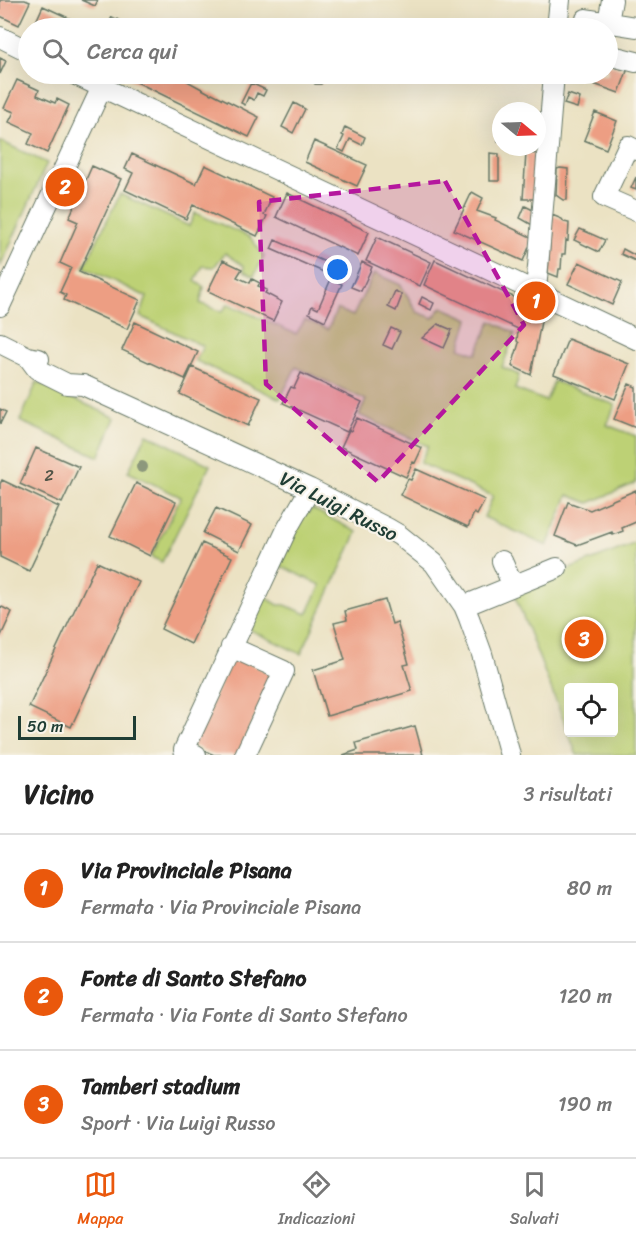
<!DOCTYPE html>
<html lang="it">
<meta charset="utf-8">
<style>
:root{--surface:#fff;--page:#f6f6f6;--text:#222;--muted:#767676;--line:#e0e0e0;--accent:#ea580c}
body{margin:0;font-family:Sriracha,sans-serif;background:var(--page);color:var(--text)}
.controls{position:absolute;right:18px;bottom:18px;display:grid;overflow:hidden;border-radius:6px;box-shadow:0 6px 24px #0002}
.controls button{width:54px;height:54px;display:grid;place-items:center;padding:0;border:0;border-bottom:2px solid var(--line);background:var(--surface);color:var(--text);font:30px sans-serif}
.compass{position:absolute;left:492px;top:102px;width:54px;height:54px;border-radius:50%;background:var(--surface);box-shadow:0 6px 24px #0002;rotate:109deg}
.scale{position:absolute;left:18px;bottom:15px;width:118px;box-sizing:border-box;padding-left:6px;border:3px solid #1f3d34;border-top:0;font-size:16px;line-height:21px;white-space:nowrap;color:#1f3d34;-webkit-text-stroke:4px #f7f3e8;paint-order:stroke}
.you{position:absolute;left:338px;top:270px;width:21px;height:21px;margin:-15px;border:4px solid #fff;border-radius:50%;background:#1a73e8;box-shadow:0 0 0 9px #1a73e833}
.badge{display:grid;place-items:center;width:39px;height:39px;border-radius:50%;background:var(--accent);color:#fff;font-size:20px;font-weight:700}
.pin{position:absolute;translate:-50% -50%;border:3px solid #fff;box-shadow:0 2px 6px #0006}
.list{margin:0;padding:0;list-style:none}
h2{display:flex;justify-content:space-between;align-items:center;height:78px;margin:0;padding:0 24px;font-size:26px}
h2 small{font-size:20px;font-weight:400;color:var(--muted)}
.list li{display:grid;grid-template-columns:39px 1fr auto;gap:18px;align-items:center;box-sizing:border-box;height:108px;padding:0 24px;border-top:2px solid var(--line)}
.list b{display:block;font-size:22px;white-space:nowrap}
.list p{margin:0;font-size:20px;white-space:nowrap;color:var(--muted)}
.list em{font-size:20px;font-style:normal;color:var(--muted)}
.icon{flex:none;width:33px;height:33px;fill:none;stroke:currentColor;stroke-width:2;stroke-linecap:round;stroke-linejoin:round}
.map{position:relative;flex:none;width:636px;height:755px;overflow:hidden}
.search{position:absolute;background:var(--surface);box-shadow:0 6px 24px #0002;left:18px;right:18px;top:18px;height:66px;display:flex;align-items:center;gap:15px;box-sizing:border-box;padding:0 21px;border-radius:33px;color:var(--muted);font-size:22px}
.sheet{height:402px;background:var(--surface)}
nav{display:flex;justify-content:space-around;align-items:center;box-sizing:border-box;height:84px;border-top:2px solid var(--line);background:var(--surface);font-size:16px;color:var(--muted)}
nav a{display:grid;justify-items:center;gap:3px}
nav .on{color:var(--accent)}
.map>svg:first-child{display:block}
</style>
<div class="map">
<svg width="636" height="755" viewBox="0 0 636 755">
<rect width="100%" height="100%" fill="#f7f3e8"/>
<filter id="ink" filterUnits="userSpaceOnUse"><feTurbulence type="fractalNoise" baseFrequency=".0167" numOctaves="2"/><feDisplacementMap in="SourceGraphic" scale="12" xChannelSelector="R" yChannelSelector="G"/><feConvolveMatrix kernelMatrix="1 2 1 2 8 2 1 2 1" color-interpolation-filters="sRGB"/></filter>
<filter id="wash" filterUnits="userSpaceOnUse"><feTurbulence type="fractalNoise" baseFrequency=".008" numOctaves="4" result="noise"/><feDisplacementMap in="SourceGraphic" scale="24" xChannelSelector="R" yChannelSelector="G"/><feGaussianBlur stdDeviation="1.35" result="paint"/><feColorMatrix in="noise" values="0 0 0 0 0 0 0 0 0 0 0 0 0 0 0 0 0 1.4 0 .05"/><feComposite in="paint" operator="in"/></filter>
<g filter="url(#wash)">
<rect width="100%" height="100%" fill="#ebe2c3"/>
<path fill="#bdd174" stroke="#6e8754" stroke-width="1.5" fill-rule="evenodd" d="M0 141 47 163 0 267Z
M120 194 189 226 195 213 250 237 264 256 254 276 244 271V266L225 253 214 267 203 266 195 281 204 287 200 303 222 312 228 304 296 334 305 320 328 329 337 309 353 316 374 273 401 285 417 312 433 318 442 307 469 319 460 348 476 354 491 321 515 333 502 367 519 375 515 389 546 401 554 381 615 405 607 425 636 436V483L589 503 568 495 547 546 484 517 493 496 420 463 428 446 359 415 366 400 296 367 280 399 196 361 203 346 140 316 147 297 84 267Z
M37 382 116 418 99 457 20 421Z
M147 434 210 465 162 562 151 557 181 497 128 472Z
M311 508 357 532 301 654 250 630 264 596 278 605H285L307 614 321 585 278 565 303 512 309 513Z
M636 543V755H577L513 591ZM568 688H614V732H568Z"/>
<g id="blocks">
<path fill="#ed9e83" d="M0 0H25L30 2 19 25 0 16Z
M81 0H98L95 6Z
M43 6 86 26 85 28H33Z
M112 17 121 21 120 24 129 28 107 27Z
M0 58 6 61 0 74Z
M608 64 627 71 619 93 588 82 591 74H608Z
M120 74H176L188 79 187 81 211 94 212 93 259 117 249 137Z
M314 74H322L325 79 321 84H315L312 78Z
M17 80 39 90 37 95 55 103 57 99 69 105 47 153 28 144 33 133 9 122 14 112 4 108Z
M251 83 266 90 263 96 257 93 254 100 248 97 245 105 241 103Z
M568 94 580 98 577 108 564 104Z
M294 103 305 109 293 133 282 127Z
M595 112 617 121 606 149 584 140Z
M499 123H501V141H498Z
M345 127 365 137 362 145 350 139 344 152 338 149 344 136 342 135Z
M314 141 367 165 357 186 305 162Z
M490 153 499 154V181H490Z
M526 153 539 154 536 199H523Z
M132 154 196 184 205 165 272 197 264 215 267 216 257 236 193 205 186 219 125 190 133 173 125 169Z
M92 166 121 179 79 272 140 300 127 329 64 300 66 295 60 292 71 268 60 263 78 222 69 218Z
M560 168 568 169 567 200H563L556 195 557 169Z
M636 177V190L631 188Z
M472 192 483 198 477 211 496 218 495 220 533 238 523 261 454 230Z
M287 193 369 232 358 256 276 217Z
M525 206 535 211 534 226 520 218Z
M552 215 562 219 564 222 569 223 568 241 566 240 565 254H562L561 269H559L558 277 548 273Z
M580 229 605 240 599 252 574 240Z
M377 237 431 262 420 286 366 261Z
M275 240 332 265 328 274 271 249Z
M623 249 636 256V261L621 254Z
M223 260 242 269 237 277 250 283 252 279 260 283 258 286 267 290 265 293 282 302 273 321 208 291Z
M435 260 543 311 531 375 512 366 519 343 517 341 518 329 424 285Z
M362 262 372 267 361 291 351 287Z
M579 262 622 282 612 305 568 284Z
M331 279 342 284 325 321 309 313 312 306 318 309Z
M395 291 401 294V298L396 311 388 307Z
M422 297 434 303 431 310 419 304Z
M135 322 198 352 185 379 122 350Z
M438 324 452 330 444 348 422 338Z
M391 328 400 332 392 349 383 345Z
M568 339 629 364 615 399 554 374Z
M192 367 261 398 248 426 180 394Z
M301 373 362 402 347 432 283 403 291 387 294 388Z
M629 384 636 387V428L614 419Z
M0 409 6 412 0 424Z
M357 418 422 448 415 463 413 462 406 477 341 447 349 430 351 431Z
M36 448 79 467 62 503 20 484Z
M416 469 485 500 477 515 474 513 468 527 400 495 408 479 411 480Z
M2 480 59 507 29 571 0 557V484Z
M136 483 176 502 150 556 110 536Z
M636 490V522L622 528 623 531 613 535 612 532 577 545 555 536 568 502 590 510Z
M216 508 252 525 239 551 203 533Z
M202 543 232 557 191 644 161 629Z
M97 562 139 582 71 727 29 707Z
M385 600 392 624 397 622 409 664 404 665 412 691 327 716 313 670 345 660 334 623 347 620 345 611Z
M0 606 12 612 0 638Z
M233 656 274 675 238 755H214L192 745Z
M415 726 423 755H343L358 750 356 743Z"/>
</g>
</g>
<g filter="url(#ink)">
<use href="#blocks" fill-opacity="0" stroke="#676" stroke-width="1.5"/>
<g fill="none" stroke-linecap="round" stroke-linejoin="round">
<defs>
<path id="minor" d="M586 19 636 27
M557 28 560 0
M607 28 612 0
M0 37 28 51
M608 55 636 62
M74 74 636 339
M636 150 628 146 604 197 636 211
M536 291 554 74
M0 306 102 87
M0 343 28 357 39 359
M28 357 37 369 67 384 83 385 310 489 387 528 399 535 434 563 464 606 469 618 482 654 510 755
M502 561 513 586
M464 606 557 568
M231 647 284 671 245 755
M196 755 184 750 287 529 310 489"/>
</defs>
<use href="#minor" stroke="#676" stroke-width="22"/>
<use href="#minor" stroke="#fff" stroke-width="20"/>
</g>
<circle fill="#8c987c" cx="142" cy="467" r="6"/>
</g>
<path fill="#b5179e" fill-opacity="0.2" stroke="#b5179e" stroke-width="4.5" stroke-dasharray="12 8" stroke-linejoin="round" d="M445 181 524 325 378 482 266 384 259 202Z"/>
<g text-anchor="middle" stroke-width="4.5" stroke-linejoin="round" paint-order="stroke">
<g font-size="16" fill="#525548">
<text x="49" y="481">2</text>
</g>
<g font-size="20" fill="#1f3d34" stroke="#f7f3e8">
<text transform="translate(339 506) rotate(27)" y="7">Via Luigi Russo</text>
</g>
</g>
</svg>
<div class="controls">
<button><svg class="icon" aria-label="locate" viewBox="0 0 24 24"><circle cx="12" cy="12" r="6"/><path d="M12 2v4M12 18v4M2 12h4M18 12h4"/></svg></button>
</div>
<svg class="compass" viewBox="-18 -18 36 36"><path d="M0-13l5 13h-10z" fill="#e53935"/><path d="M0 13l5-13h-10z" fill="#767676"/></svg>
<div class="scale">50 m</div>
<div class="you"></div>
<div class="pin badge" style="left:536px;top:301px">1</div>
<div class="pin badge" style="left:65px;top:187px">2</div>
<div class="pin badge" style="left:584px;top:639px">3</div>
<div class="search"><svg class="icon" aria-label="search" viewBox="0 0 24 24"><circle cx="10" cy="10" r="6"/><path d="M15 15l6 6"/></svg>Cerca qui</div>
</div>
<section class="sheet">
<h2>Vicino<small>3 risultati</small></h2>
<ul class="list">
<li><span class="badge">1</span><div><b>Via Provinciale Pisana</b><p>Fermata · Via Provinciale Pisana</p></div><em>80 m</em></li>
<li><span class="badge">2</span><div><b>Fonte di Santo Stefano</b><p>Fermata · Via Fonte di Santo Stefano</p></div><em>120 m</em></li>
<li><span class="badge">3</span><div><b>Tamberi stadium</b><p>Sport · Via Luigi Russo</p></div><em>190 m</em></li>
</ul>
</section>
<nav>
<a class="on"><svg class="icon" aria-label="map" viewBox="0 0 24 24"><path d="M3 6l6-2 6 2 6-2v14l-6 2-6-2-6 2zM9 4v14M15 6v14"/></svg>Mappa</a>
<a><svg class="icon" aria-label="directions" viewBox="0 0 24 24"><path d="M12 3l9 9-9 9-9-9zM9 14v-3h6M13 9l2 2-2 2"/></svg>Indicazioni</a>
<a><svg class="icon" aria-label="saved" viewBox="0 0 24 24"><path d="M7 4h10v16l-5-4-5 4z"/></svg>Salvati</a>
</nav>
